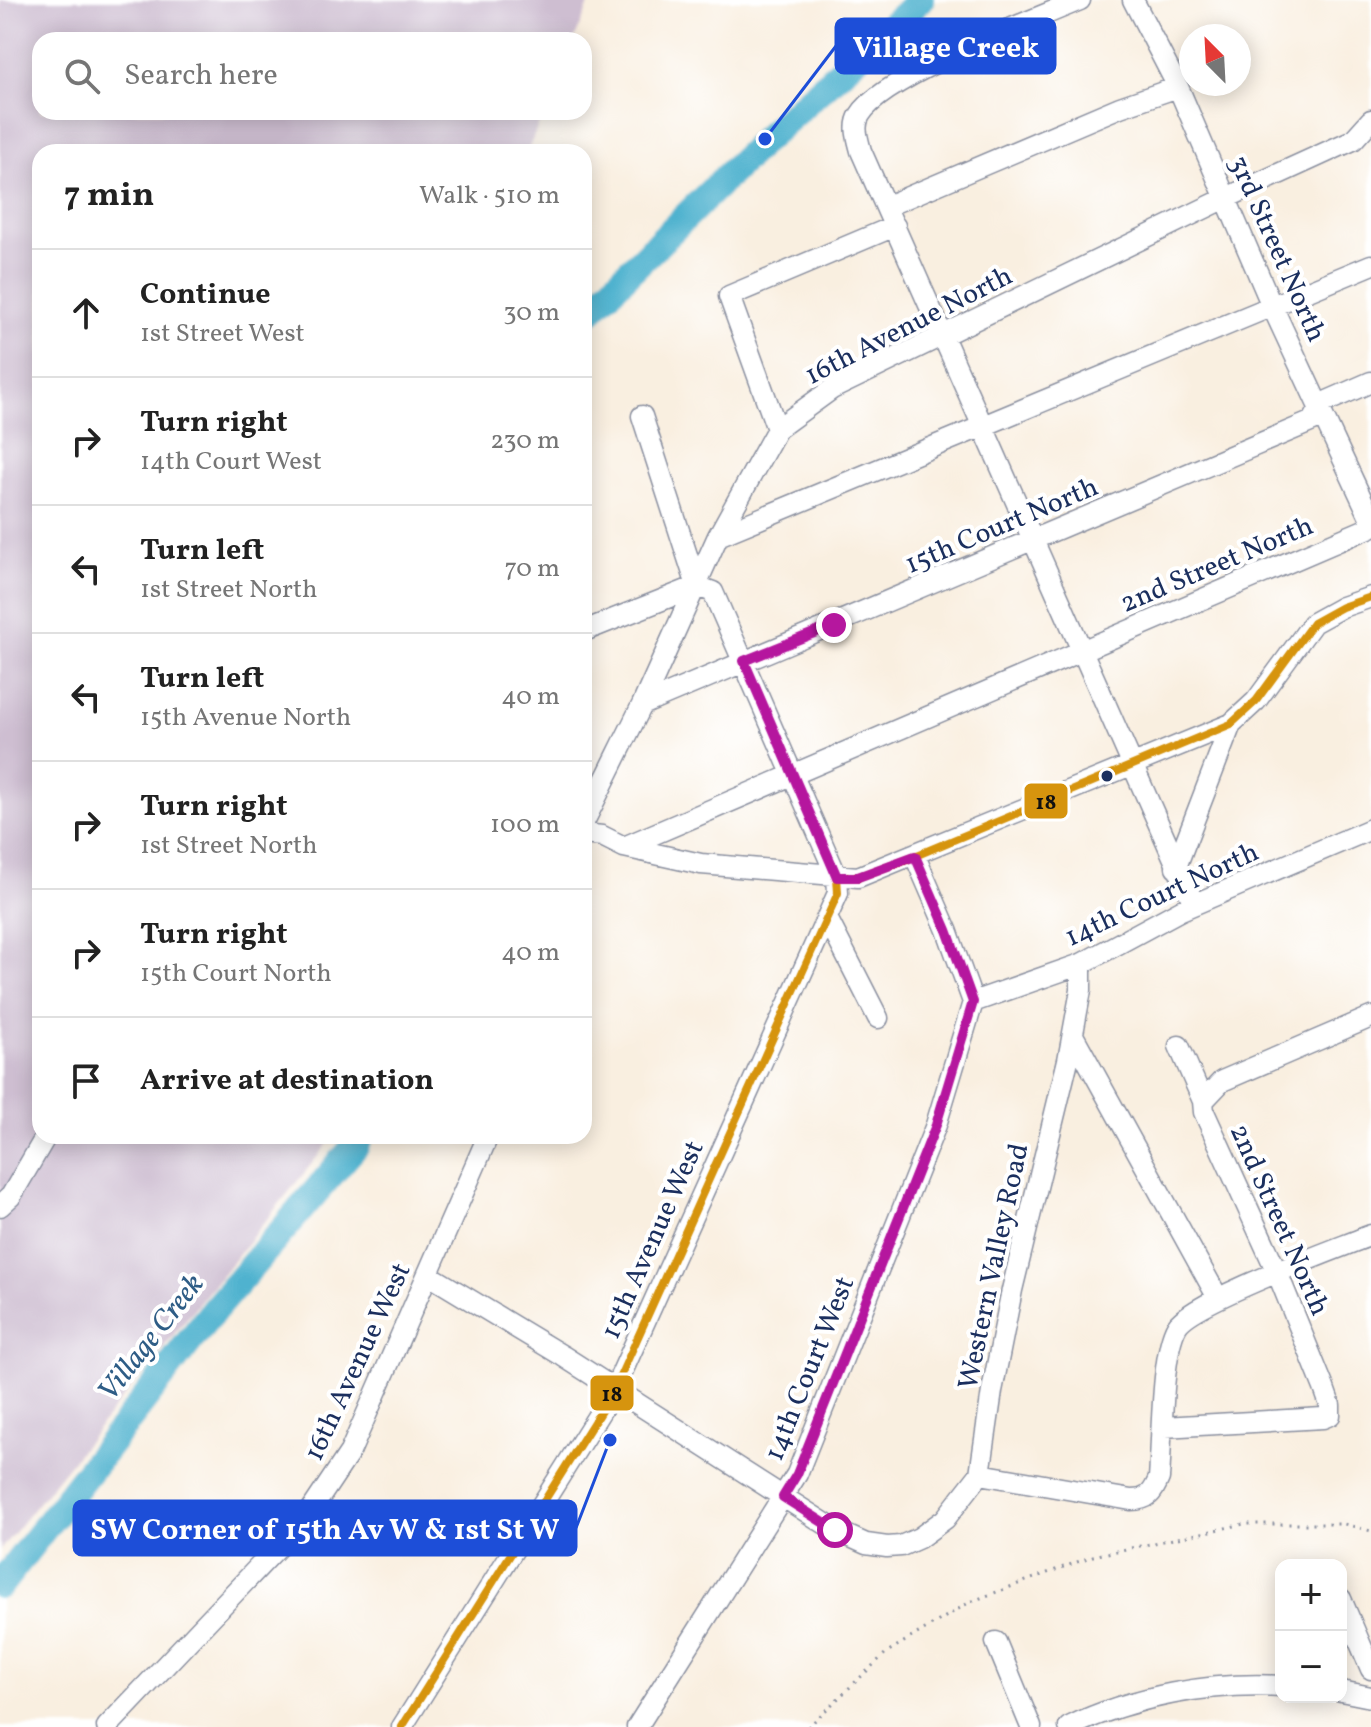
<!DOCTYPE html>
<meta charset="utf-8">
<style>
:root{--surface:#fff;--page:#f2f2f2;--text:#222;--muted:#767676;--line:#e0e0e0}
body{margin:0;font-family:Vollkorn,serif;background:var(--page);color:var(--text)}
.controls{position:absolute;right:24px;bottom:24px;display:grid;overflow:hidden;border-radius:16px;box-shadow:0 4px 20px #0003}
.controls button{width:72px;height:72px;display:grid;place-items:center;padding:0;border:0;border-bottom:2px solid var(--line);background:var(--surface);color:var(--text);font:40px sans-serif}
.compass{position:absolute;left:1179px;top:24px;width:72px;height:72px;border-radius:50%;background:var(--surface);box-shadow:0 4px 20px #0003;rotate:336deg}
.stop{position:absolute;width:24px;height:24px;margin:-18px;border:6px solid #b5179e;border-radius:50%;background:#fff}
.stop.end{background:#b5179e;border-color:#fff;box-shadow:0 2px 8px #0008}
.list{margin:0;padding:0;list-style:none}
h2{display:flex;justify-content:space-between;align-items:center;height:104px;margin:0;padding:0 32px;font-size:34px}
h2 small{font-size:26px;font-weight:400;color:var(--muted)}
.list li{display:grid;grid-template-columns:52px 1fr auto;gap:24px;align-items:center;box-sizing:border-box;height:128px;padding:0 32px;border-top:2px solid var(--line)}
.list b{display:block;font-size:30px;white-space:nowrap}
.list p{margin:0;font-size:26px;white-space:nowrap;color:var(--muted)}
.list em{font-size:26px;font-style:normal;color:var(--muted)}
.icon{flex:none;width:44px;height:44px;fill:none;stroke:currentColor;stroke-width:2;stroke-linecap:round;stroke-linejoin:round}
.map{position:relative;flex:none;width:1371px;height:1727px;overflow:hidden}
.search{position:absolute;background:var(--surface);box-shadow:0 4px 20px #0003;left:32px;top:32px;width:560px;height:88px;display:flex;align-items:center;gap:20px;box-sizing:border-box;padding:0 28px;border-radius:24px;color:var(--muted);font-size:30px}
.panel{position:absolute;background:var(--surface);box-shadow:0 4px 20px #0003;left:32px;top:144px;width:560px;height:1000px;border-radius:24px}
.map>svg:first-child{display:block}
</style>
<div class="map">
<svg width="1371" height="1727" viewBox="0 0 1371 1727">
<rect width="100%" height="100%" fill="#fff"/>
<filter id="ink" filterUnits="userSpaceOnUse"><feTurbulence type="fractalNoise" baseFrequency=".0125" numOctaves="2"/><feDisplacementMap in="SourceGraphic" scale="16" xChannelSelector="R" yChannelSelector="G"/><feConvolveMatrix kernelMatrix="1 2 1 2 8 2 1 2 1" color-interpolation-filters="sRGB"/></filter>
<filter id="wash" filterUnits="userSpaceOnUse"><feTurbulence type="fractalNoise" baseFrequency=".006" numOctaves="4" result="noise"/><feDisplacementMap in="SourceGraphic" scale="32" xChannelSelector="R" yChannelSelector="G"/><feGaussianBlur stdDeviation="1.8" result="paint"/><feColorMatrix in="noise" values="0 0 0 0 0 0 0 0 0 0 0 0 0 0 0 0 0 1.4 0 .05"/><feComposite in="paint" operator="in"/></filter>
<g filter="url(#wash)">
<rect width="100%" height="100%" fill="#f9efe0"/>
<path fill="#cebed1" d="M0 0H591L574 40H40V112H544L527 152H40V1136H334L0 1550Z"/>
<g fill="none" stroke-linecap="round" stroke-linejoin="round">
<path stroke="#50b2cf" stroke-width="28" d="M584 316 765 139 920 0
M0 1585 213 1311 356 1145 360 1136"/>
</g>
</g>
<g filter="url(#ink)">
<g fill="none" stroke-linecap="round" stroke-linejoin="round">
<defs>
<path id="minor" d="M1080 0C1033 20 883 76 860 115 853 126 858 139 861 151L1194 904
M1133 0 1178 87 1272 306 1371 519
M887 206 1120 107 1178 87
M777 429 729 296 895 226
M718 536 1371 265
M584 631 697 586
M642 705 1313 421 1323 403 1371 382
M584 822 642 705 718 536 777 429 832 389 1226 198 1353 140 1371 120
M584 834 602 836 624 847 701 864 858 877 1231 724 1256 701 1313 623 1342 607 1371 597
M624 847 1371 527
M915 856 947 930 973 1002
M1176 867 1231 724
M827 918 878 1018
M973 1002 1081 964 1181 910 1371 829
M1073 1035 1218 1298
M1203 1101 1222 1081 1371 1017
M0 1206 11 1196 46 1136
M429 1275 563 1356 835 1530 866 1544 887 1547 901 1546 919 1538 945 1519 980 1474 992 1391 1012 1290 1068 1060 1081 990V964
M1163 1427 1323 1418 1330 1415V1405L1324 1388 1277 1272 1204 1112 1203 1101 1179 1046
M980 1474 1131 1500C1148 1500 1153 1493 1159 1478 1162 1443 1161 1353 1177 1326 1192 1301 1337 1249 1371 1235
M1341 1599 1371 1669
M996 1642 1031 1727
M1341 1691 1371 1697
M107 1727 308 1515 350 1452 488 1136
M402 1727 614 1390 838 893 837 877 713 592 697 586 642 416
M637 1727 797 1474 936 1125 973 1002
M1069 1727C1133 1696 1211 1682 1281 1686"/>
</defs>
<use href="#minor" stroke="#8a8f9f" stroke-width="23"/>
<path stroke="#8a8f9f" stroke-width="3" stroke-dasharray="2 6" stroke-linecap="butt" d="M808 1727 887 1652 970 1602 1093 1556 1244 1524H1344L1371 1531"/>
<use href="#minor" stroke="#fff" stroke-width="20"/>
<defs>
<path id="bus-1" d="M402 1727 614 1390 838 893 837 877H858L915 856 1231 724 1256 701 1313 623 1342 607 1371 597"/>
</defs>
<use href="#bus-1" stroke="#fff" stroke-width="14"/>
<use href="#bus-1" stroke="#d6940e" stroke-width="8"/>
</g>
</g>
<g fill="none" stroke-linecap="round" stroke-linejoin="round" filter="url(#ink)">
<path stroke="#b5179e" stroke-width="10" d="M834 625 744 661 837 877H858L915 856 947 930 973 1002 936 1125 797 1474 783 1497 835 1530"/>
</g>
<circle fill="#1b2f5e" stroke="#fff" stroke-width="3" cx="1107" cy="776" r="7"/>
<g text-anchor="middle" stroke-width="8" stroke-linejoin="round" paint-order="stroke">
<g font-size="28" fill="#1b2f5e" stroke="#fff">
<text transform="translate(1279 248) rotate(66)" y="10">3rd Street North</text>
<text transform="translate(908 324) rotate(-27)" y="10">16th Avenue North</text>
<text transform="translate(1001 524) rotate(-23)" y="10">15th Court North</text>
<text transform="translate(1216 563) rotate(-23)" y="10">2nd Street North</text>
<text transform="translate(1161 893) rotate(-25)" y="10">14th Court North</text>
<text transform="translate(1281 1219) rotate(66)" y="10">2nd Street North</text>
<text transform="translate(651 1239) rotate(-66)" y="10">15th Avenue West</text>
<text transform="translate(992 1266) rotate(-78)" y="10">Western Valley Road</text>
<text transform="translate(356 1361) rotate(-65)" y="10">16th Avenue West</text>
<text transform="translate(808 1368) rotate(-68)" y="10">14th Court West</text>
</g>
<g font-size="30" font-style="italic" fill="#2e5d86" stroke="#fff">
<text transform="translate(150 1337) rotate(-52)" y="10">Village Creek</text>
</g>
</g>
<path fill="none" stroke="#1d4ed8" stroke-width="3" d="M765 139L836 46M610 1440L576 1528"/>
<g fill="#1d4ed8" stroke="#fff" stroke-width="3">
<circle cx="765" cy="139" r="8"/>
<circle cx="610" cy="1440" r="8"/>
</g>
<g fill="#1d4ed8" stroke="#1d4ed8" stroke-width="3">
<rect x="836" y="19" width="219" height="54" rx="8"/>
<rect x="74" y="1501" width="502" height="54" rx="8"/>
</g>
<g font-size="30" text-anchor="middle" font-weight="bold" fill="#fff">
<text x="946" y="57">Village Creek</text>
<text x="325" y="1539">SW Corner of 15th Av W &amp; 1st St W</text>
</g>
<g stroke="#fff" stroke-width="3">
<rect x="1023" y="782" width="46" height="38" rx="8" fill="#d6940e"/>
<rect x="589" y="1374" width="46" height="38" rx="8" fill="#d6940e"/>
</g>
<g font-size="22" text-anchor="middle" font-weight="bold" fill="#111">
<text x="1046" y="809">18</text>
<text x="612" y="1401">18</text>
</g>
</svg>
<div class="controls">
<button>+</button>
<button>−</button>
</div>
<svg class="compass" viewBox="-18 -18 36 36"><path d="M0-13l5 13h-10z" fill="#e53935"/><path d="M0 13l5-13h-10z" fill="#767676"/></svg>
<div class="stop" style="left:835px;top:1530px"></div>
<div class="stop end" style="left:834px;top:625px"></div>
<div class="search"><svg class="icon" aria-label="search" viewBox="0 0 24 24"><circle cx="10" cy="10" r="6"/><path d="M15 15l6 6"/></svg>Search here</div>
<section class="panel">
<h2>7 min<small>Walk · 510 m</small></h2>
<ul class="list">
<li><svg class="icon" aria-label="ahead" viewBox="0 0 24 24"><path d="M12 20V5M6 11l6-6 6 6"/></svg><div><b>Continue</b><p>1st Street West</p></div><em>30 m</em></li>
<li><svg class="icon" aria-label="right" viewBox="0 0 24 24"><path d="M7 20v-9h11M14 6l5 5-5 5"/></svg><div><b>Turn right</b><p>14th Court West</p></div><em>230 m</em></li>
<li><svg class="icon" aria-label="left" viewBox="0 0 24 24"><path d="M17 20v-9H6M10 6l-5 5 5 5"/></svg><div><b>Turn left</b><p>1st Street North</p></div><em>70 m</em></li>
<li><svg class="icon" aria-label="left" viewBox="0 0 24 24"><path d="M17 20v-9H6M10 6l-5 5 5 5"/></svg><div><b>Turn left</b><p>15th Avenue North</p></div><em>40 m</em></li>
<li><svg class="icon" aria-label="right" viewBox="0 0 24 24"><path d="M7 20v-9h11M14 6l5 5-5 5"/></svg><div><b>Turn right</b><p>1st Street North</p></div><em>100 m</em></li>
<li><svg class="icon" aria-label="right" viewBox="0 0 24 24"><path d="M7 20v-9h11M14 6l5 5-5 5"/></svg><div><b>Turn right</b><p>15th Court North</p></div><em>40 m</em></li>
<li><svg class="icon" aria-label="arrive" viewBox="0 0 24 24"><path d="M6 21V4h12l-3 4 3 4H6"/></svg><div><b>Arrive at destination</b></div></li>
</ul>
</section>
</div>
